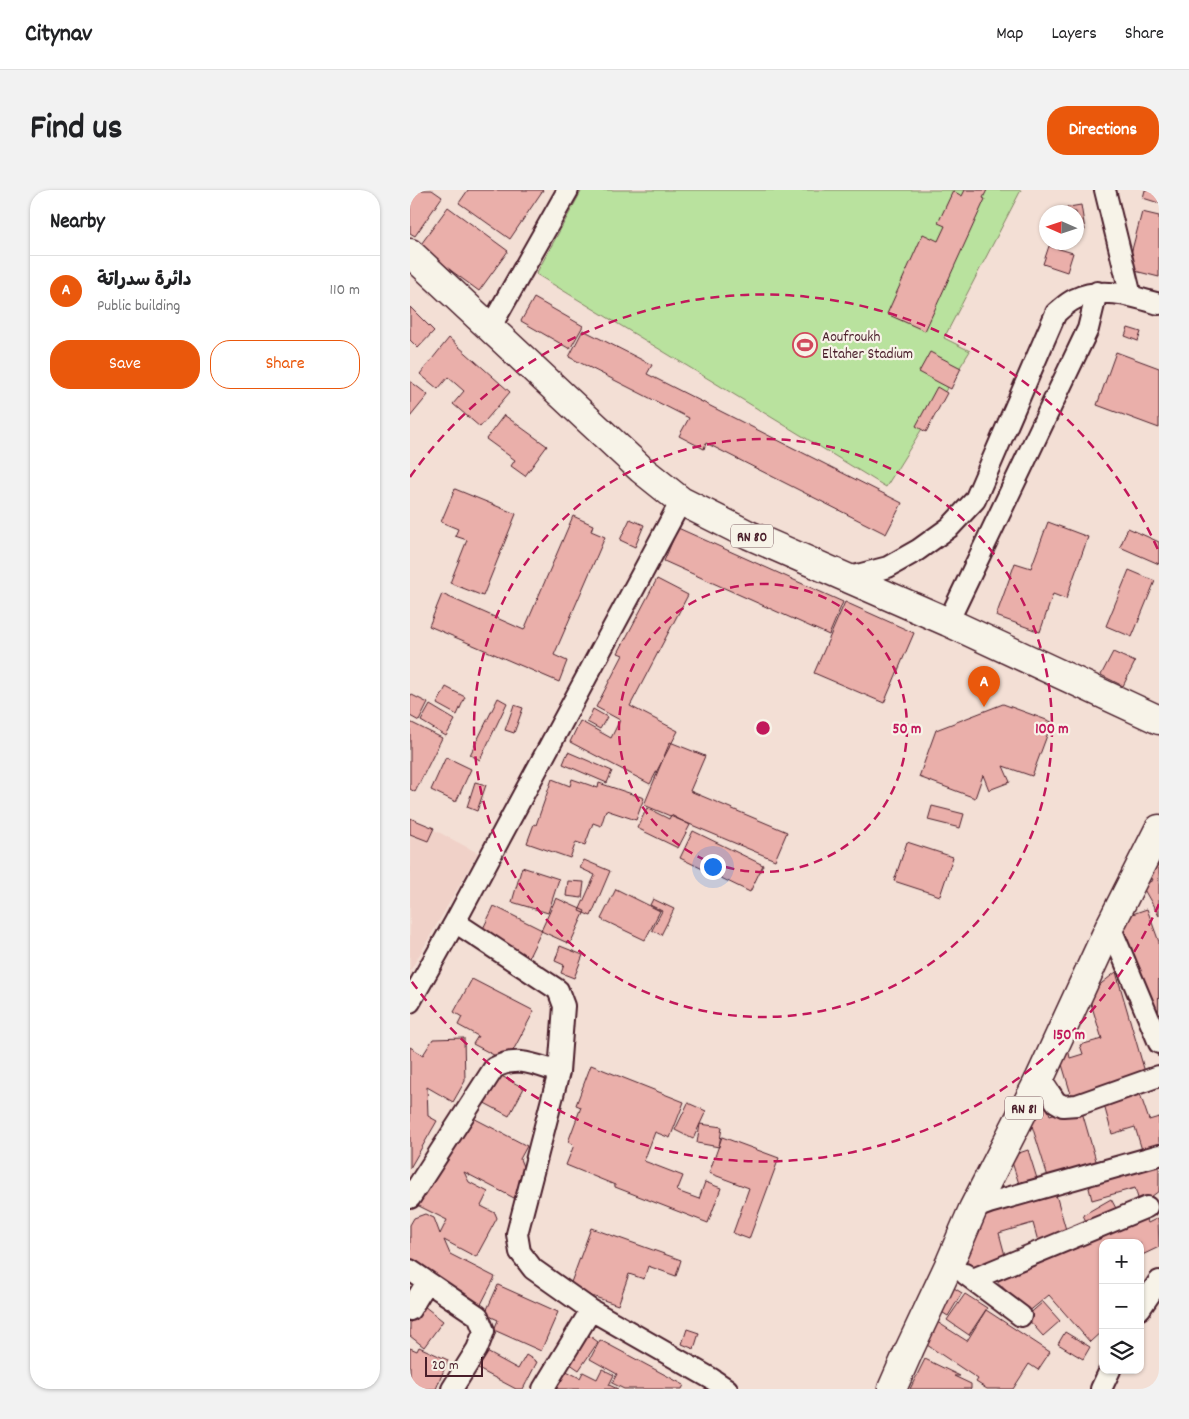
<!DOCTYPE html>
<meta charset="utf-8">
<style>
:root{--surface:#fff;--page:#f2f2f2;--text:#202124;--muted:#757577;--line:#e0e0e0;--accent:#ea580c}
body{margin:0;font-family:Dekko,"Playpen Sans Arabic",sans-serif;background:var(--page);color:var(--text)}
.controls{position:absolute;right:15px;bottom:15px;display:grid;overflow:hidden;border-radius:10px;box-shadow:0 1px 4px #0004}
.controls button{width:45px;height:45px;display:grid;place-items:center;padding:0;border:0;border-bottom:1px solid var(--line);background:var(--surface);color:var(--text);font:25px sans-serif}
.compass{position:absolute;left:629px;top:15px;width:45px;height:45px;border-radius:50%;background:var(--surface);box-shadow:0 1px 4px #0004;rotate:273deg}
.scale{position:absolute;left:15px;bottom:12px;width:58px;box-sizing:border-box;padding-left:5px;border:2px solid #4a1f2b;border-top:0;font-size:14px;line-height:18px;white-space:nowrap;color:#4a1f2b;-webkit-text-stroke:4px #f7f3e8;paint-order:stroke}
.you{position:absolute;left:302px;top:676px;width:18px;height:18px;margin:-12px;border:4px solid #fff;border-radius:50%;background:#1a73e8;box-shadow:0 0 0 8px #1a73e833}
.badge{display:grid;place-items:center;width:32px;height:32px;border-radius:50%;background:var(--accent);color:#fff;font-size:16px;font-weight:700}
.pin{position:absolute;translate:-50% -41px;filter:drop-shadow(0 1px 2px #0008)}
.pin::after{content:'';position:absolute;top:26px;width:18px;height:15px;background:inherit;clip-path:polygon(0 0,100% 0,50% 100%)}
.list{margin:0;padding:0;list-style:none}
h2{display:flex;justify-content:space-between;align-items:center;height:65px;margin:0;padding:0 20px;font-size:21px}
h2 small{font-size:16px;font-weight:400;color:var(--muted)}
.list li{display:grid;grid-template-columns:32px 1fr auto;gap:15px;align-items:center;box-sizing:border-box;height:70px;padding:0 20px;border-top:1px solid var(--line)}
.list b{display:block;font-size:19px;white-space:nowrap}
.list p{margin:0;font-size:16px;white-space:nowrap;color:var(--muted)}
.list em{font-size:16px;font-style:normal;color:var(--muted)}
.actions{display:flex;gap:10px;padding:15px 20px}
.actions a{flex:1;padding:11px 0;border:1px solid var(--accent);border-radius:20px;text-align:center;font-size:18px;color:var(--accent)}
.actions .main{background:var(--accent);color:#fff}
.icon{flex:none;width:28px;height:28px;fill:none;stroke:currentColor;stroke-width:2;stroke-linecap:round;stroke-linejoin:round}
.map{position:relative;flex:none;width:749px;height:1199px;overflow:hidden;border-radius:20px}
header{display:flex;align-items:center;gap:30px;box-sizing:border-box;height:70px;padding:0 25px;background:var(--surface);border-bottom:1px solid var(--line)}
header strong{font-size:24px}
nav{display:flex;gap:28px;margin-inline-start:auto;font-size:18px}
.intro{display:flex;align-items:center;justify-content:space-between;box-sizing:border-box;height:120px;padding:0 30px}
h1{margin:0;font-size:35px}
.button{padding:12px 22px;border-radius:20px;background:var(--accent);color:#fff;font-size:18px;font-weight:700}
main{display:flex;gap:30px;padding:0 30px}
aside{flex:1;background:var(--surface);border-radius:20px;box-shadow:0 1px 4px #0004}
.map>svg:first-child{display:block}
</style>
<header>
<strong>Citynav</strong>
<nav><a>Map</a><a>Layers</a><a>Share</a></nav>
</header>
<div class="intro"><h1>Find us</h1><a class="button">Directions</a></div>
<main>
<aside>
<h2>Nearby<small></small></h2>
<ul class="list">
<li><span class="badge">A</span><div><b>دائرة سدراتة</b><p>Public building</p></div><em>110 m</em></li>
</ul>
<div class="actions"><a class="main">Save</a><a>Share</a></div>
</aside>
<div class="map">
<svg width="749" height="1199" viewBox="0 0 749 1199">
<rect width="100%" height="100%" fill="#f3dfd5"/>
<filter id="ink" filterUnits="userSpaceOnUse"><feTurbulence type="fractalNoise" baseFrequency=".02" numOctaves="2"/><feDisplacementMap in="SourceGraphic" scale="10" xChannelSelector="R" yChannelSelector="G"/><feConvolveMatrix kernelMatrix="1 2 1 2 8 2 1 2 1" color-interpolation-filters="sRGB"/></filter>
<g filter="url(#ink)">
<path fill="#f0d1c8" d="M0 627 68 663 0 781Z"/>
<path fill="#b9e29e" stroke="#828064" d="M172 0H611L534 148 560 161 476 297 126 84Z"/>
<path fill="#eaafaa" stroke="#4a1f2b" d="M0 0H22L32 7 5 46 0 43Z
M58 0H133L100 49 49 13Z
M555 0H577L573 8 575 9 515 141 477 124 513 44 528 51 535 36 528 33 543 1 552 6Z
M735 0H749V13L733 8Z
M671 15 675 40 666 41V22H654L653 18Z
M38 17 98 61 69 101 9 57Z
M732 22 749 26V87L717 79Z
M639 56 663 63 657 82 633 74Z
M124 108 173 136 160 159 111 131Z
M0 117 24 141 8 158 0 150Z
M718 138 731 142 728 151 715 146Z
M173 140 242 175 237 184 492 313 476 344 296 253 294 259 269 246 279 228 159 167Z
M39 148 100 202 70 237 43 214 54 201 38 187 28 199 10 184Z
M520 162 551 178 541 199 509 182Z
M706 162 749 178V238L687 215Z
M0 191 18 205 0 227Z
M527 197 537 203 516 242 506 236Z
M94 225 137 256 115 286 101 276 105 270 76 249Z
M45 299 106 324 73 406 40 393 57 350 45 346 48 339 31 332Z
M163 326 183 335 181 341 195 347 144 465 157 471 149 492 19 436 32 404 114 440Z
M220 329 234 335 225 357 210 350Z
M638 332 678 347 656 409 643 404 630 442 586 426 605 373 621 378Z
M268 338 433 412 419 445 254 371Z
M718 338 749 352V374L710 357Z
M719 380 745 391 722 447 696 436Z
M247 389 278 405 220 516 268 541 240 594 160 552 170 531 201 548 210 530 186 517 213 465 208 463Z
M435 412 504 443 474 513 404 483Z
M703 462 725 472 713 496 691 485Z
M36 497 55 507 47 525 27 514Z
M0 504 18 513 9 531 0 526Z
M88 508 97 513 70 570 60 565Z
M593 514 642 532 622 586 593 576 600 592 579 600 573 585 565 608 509 587 526 540Z
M20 515 45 530 36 546 11 531Z
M104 515 113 518 104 543 95 540Z
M183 519 197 527 190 539 177 532Z
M0 532 32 548 5 602 0 599Z
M260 552 295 566 280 601 377 642 365 670 234 615Z
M158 562 202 581 197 593 153 574Z
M36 567 61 579 46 612 21 600Z
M142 589 160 596 162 589 188 598 189 593 234 608 226 630 196 620 191 636 183 633 175 655 166 652 160 668 117 653 124 634 126 635Z
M65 592 76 595 67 621 57 617Z
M522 616 554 624 550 638 518 630Z
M237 618 259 629 261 625 280 635 268 658 227 638Z
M0 628 24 638 18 651 0 644Z
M283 641 353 675 340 702 270 668Z
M497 652 543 667 530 706 484 691Z
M749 669V726L732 696 743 690 736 677Z
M174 670 200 681 181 726 169 721 185 685 170 678Z
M112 677 149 689 138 723 102 712Z
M158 691 174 692 172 708 156 706Z
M206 699 250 721 235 750 191 729Z
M146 708 175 721 160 754 131 741Z
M243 709 264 719 251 745 242 740 252 721 240 715Z
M84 716 132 740 116 773 68 749Z
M737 719 749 752 748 867 731 818 705 730Z
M150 756 173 765 164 788 151 783 154 775 145 771Z
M706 782 737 889 663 911 648 861 658 858 660 868 673 864 670 855 692 849 678 804Z
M62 789 124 821 97 872 63 854 68 846 48 835 52 827 44 822Z
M54 848 55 891 43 912 17 897 18 926 27 931 0 978V857L13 865 23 849Z
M181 875 274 912 260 948 245 942 234 971 273 986 267 1001 289 1009 295 992 311 998 298 1033 205 997V995L156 975 164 955 158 952 171 917 166 915Z
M80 880 114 898 99 926 65 908Z
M719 900 729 901 739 930 749 927V955L732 960 725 937 702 944 694 915 672 922 687 974 639 990 618 923 637 917 640 925Z
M278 913 296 921 283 949 265 940Z
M52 922 117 956 110 969 116 984 104 1008 54 982 59 992 78 1002 71 1016 85 1023 87 1028 66 1067 34 1050 40 1064 85 1087 64 1128 14 1091 19 1080 5 1072 0 1082V1035L4 1028 15 1024 24 1028 30 1044 37 1030 3 1013Z
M290 934 312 937 309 957 287 953Z
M312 947 369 968 339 1049 323 1043 339 998 299 983Z
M618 960 629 995 611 1000 600 966Z
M749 970V1001L730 1015 725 998 682 1010 679 998 686 992 743 977 742 972Z
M645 1001 658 1047 629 1055 623 1033 589 1043 596 1069 554 1081 548 1057 575 1019Z
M701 1009 708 1022 679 1038 673 1025Z
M733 1023 738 1033 748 1028 749 1057 730 1066V1053H693V1140L680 1152 639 1105 617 1123 582 1086Z
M181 1038 271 1070 266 1086 238 1076 234 1089 219 1084 208 1115 159 1098Z
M88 1095 148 1122 131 1161 84 1140 88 1130 75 1124Z
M544 1098 552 1103 538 1126 530 1121Z
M555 1104 577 1118 559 1145 537 1130Z
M9 1112 33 1131 14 1157 0 1146V1124Z
M633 1112 650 1131 633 1146 616 1127Z
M576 1120 640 1162 628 1180 619 1174 603 1199H577L566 1192 568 1189 511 1151 524 1130 557 1151Z
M277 1139 289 1143 284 1159 272 1154Z
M173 1141 188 1152 169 1180 153 1169Z
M655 1142 680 1157 673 1169 648 1154Z
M190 1150 274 1195 272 1199H214L202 1193 207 1184 180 1169Z
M64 1155 108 1179 116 1165 127 1172 113 1199H106L55 1172Z
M9 1157 38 1170 26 1199H0V1158L7 1161Z
M515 1169 550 1186H544L561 1194V1199H500Z
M143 1174 170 1188 173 1182 187 1189 192 1179 204 1185 199 1195 208 1199H130Z"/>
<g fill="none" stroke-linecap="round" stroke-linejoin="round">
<defs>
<path id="minor" d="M695 0 721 106
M80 138 158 0
M436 388 478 377 508 360 540 337 565 310 646 123C652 118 658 112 665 109 692 96 722 106 749 114
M538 432 678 139 687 102
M45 732 148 800 154 816 149 882 107 1044 110 1062 123 1079 181 1120 302 1189 317 1199
M700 736 749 853
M0 812 45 732 271 311
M630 888 646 912 653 916 667 915 749 886
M0 1008 84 878C107 865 125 875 149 882
M563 1019 579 1013 749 965
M0 1080 68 1126 74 1141 67 1159 42 1199
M555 1084 611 1126
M563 1089 737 1017
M730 1119 749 1091
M0 1120 17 1092
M133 1199 181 1120
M691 1199 700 1180"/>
<path id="primary" d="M0 63 231 279 271 311 339 345 538 432 749 530
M482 1199 500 1158 539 1075 563 1019 630 888 700 736 749 639"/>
</defs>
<use href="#minor" stroke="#4a1f2b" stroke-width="24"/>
<use href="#primary" stroke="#4a1f2b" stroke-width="31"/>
<use href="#minor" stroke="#f7f3e8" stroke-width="20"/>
<use href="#primary" stroke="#f7f3e8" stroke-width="28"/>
</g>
</g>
<g fill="none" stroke="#c2185b" stroke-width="2.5" stroke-dasharray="9 6">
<circle cx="353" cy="538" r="144"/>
<circle cx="353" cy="538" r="289"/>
<path d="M749 714A433 433 0 0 1 0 789M0 287A433 433 0 0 1 749 362"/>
</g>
<defs>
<symbol id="stadium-ring" viewBox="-11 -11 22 22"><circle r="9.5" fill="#f7f3e8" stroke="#d1495b" stroke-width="1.5"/><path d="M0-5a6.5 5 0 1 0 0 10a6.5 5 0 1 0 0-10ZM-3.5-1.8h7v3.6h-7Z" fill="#d1495b"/></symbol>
</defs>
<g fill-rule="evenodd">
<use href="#stadium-ring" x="381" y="141" width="28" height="28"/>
</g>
<g text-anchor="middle" stroke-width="4.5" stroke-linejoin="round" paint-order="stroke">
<g fill="#f7f3e8" stroke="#7e5f64" stroke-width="1">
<rect x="321" y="334.5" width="42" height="23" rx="4"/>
<rect x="595" y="906.5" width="38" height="23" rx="4"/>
</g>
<g font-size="14" font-weight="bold" fill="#4a1f2b">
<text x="342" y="351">RN 80</text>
<text x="614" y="923">RN 81</text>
</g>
<g font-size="15" fill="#4a1f2b" stroke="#f7f3e8" text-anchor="start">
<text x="412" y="151">Aoufroukh<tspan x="412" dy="17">Eltaher Stadium</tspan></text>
</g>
</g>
<circle cx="353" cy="538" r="8" fill="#c2185b" stroke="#f7f3e8" stroke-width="2.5"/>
<g font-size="15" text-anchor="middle" font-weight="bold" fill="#c2185b" stroke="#f7f3e8" stroke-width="4.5" stroke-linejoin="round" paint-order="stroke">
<text x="497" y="543">50 m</text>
<text x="642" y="543">100 m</text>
<text x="659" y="849">150 m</text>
</g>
</svg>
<div class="controls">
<button>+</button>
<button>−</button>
<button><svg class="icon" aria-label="layers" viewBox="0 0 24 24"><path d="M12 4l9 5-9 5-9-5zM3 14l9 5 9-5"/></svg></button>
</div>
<svg class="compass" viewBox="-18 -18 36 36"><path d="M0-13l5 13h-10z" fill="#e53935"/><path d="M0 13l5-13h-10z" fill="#757577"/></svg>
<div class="scale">20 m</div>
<div class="you"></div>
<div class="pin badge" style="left:574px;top:517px">A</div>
</div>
</main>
